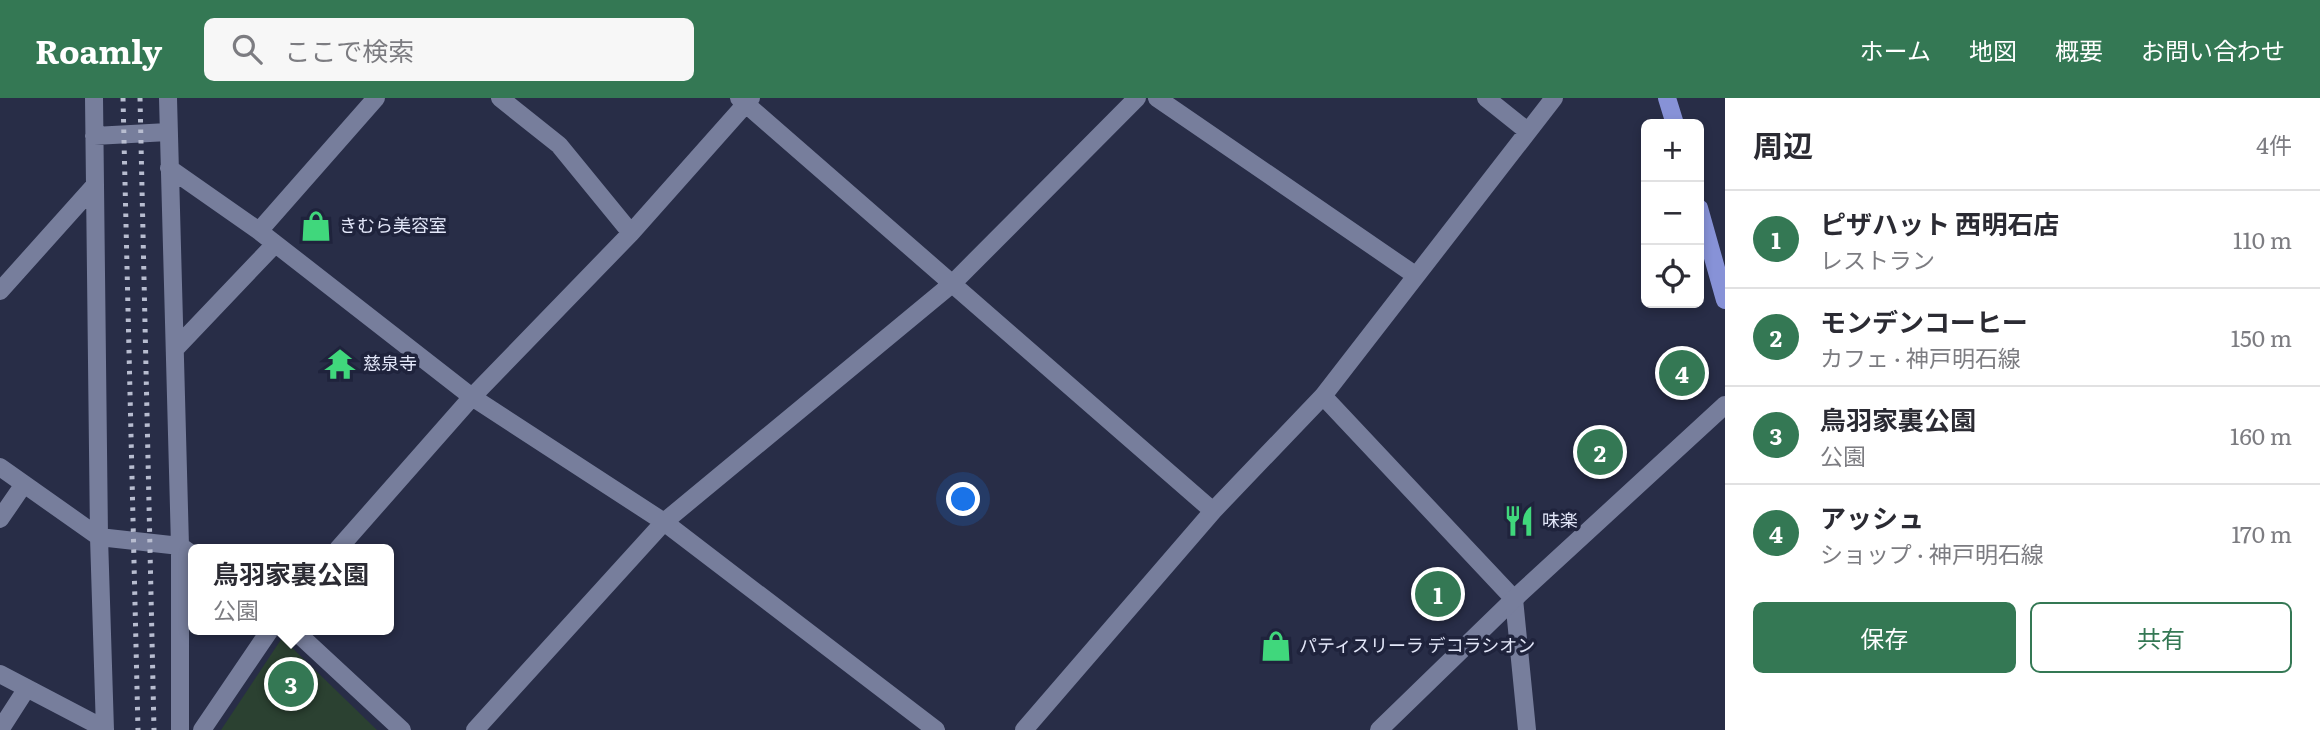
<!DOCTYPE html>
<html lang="ja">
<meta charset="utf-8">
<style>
:root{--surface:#fff;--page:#f7f7f7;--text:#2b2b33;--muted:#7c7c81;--line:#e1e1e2;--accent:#347854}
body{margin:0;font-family:Literata,"Noto Sans JP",serif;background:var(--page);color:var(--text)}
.controls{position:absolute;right:21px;top:21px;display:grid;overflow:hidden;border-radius:10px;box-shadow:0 4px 10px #0003}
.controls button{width:63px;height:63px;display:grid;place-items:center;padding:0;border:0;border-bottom:2px solid var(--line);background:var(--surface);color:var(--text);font:35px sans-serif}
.you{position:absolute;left:964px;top:402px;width:24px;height:24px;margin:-18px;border:5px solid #fff;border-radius:50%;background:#1a73e8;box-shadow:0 0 0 10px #1a73e833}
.badge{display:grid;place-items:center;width:46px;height:46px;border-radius:50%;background:var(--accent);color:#fff;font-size:23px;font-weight:700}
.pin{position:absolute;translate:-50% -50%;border:4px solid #fff;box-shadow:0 2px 7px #0006}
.popup{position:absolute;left:188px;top:446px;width:206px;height:91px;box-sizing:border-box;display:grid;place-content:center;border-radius:10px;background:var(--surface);filter:drop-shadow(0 2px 5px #0005);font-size:23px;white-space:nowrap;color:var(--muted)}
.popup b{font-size:26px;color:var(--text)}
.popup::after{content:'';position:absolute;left:50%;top:100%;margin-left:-14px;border:14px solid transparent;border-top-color:var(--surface)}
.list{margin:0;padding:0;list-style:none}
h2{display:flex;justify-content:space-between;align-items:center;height:91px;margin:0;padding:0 28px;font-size:30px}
h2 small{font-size:23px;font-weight:400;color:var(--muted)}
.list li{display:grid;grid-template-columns:46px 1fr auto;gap:21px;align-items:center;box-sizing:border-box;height:98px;padding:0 28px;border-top:2px solid var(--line)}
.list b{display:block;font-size:26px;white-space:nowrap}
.list p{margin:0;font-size:23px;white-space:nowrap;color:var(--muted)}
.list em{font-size:23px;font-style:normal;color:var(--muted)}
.actions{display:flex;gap:14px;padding:21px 28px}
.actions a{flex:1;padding:16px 0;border:2px solid var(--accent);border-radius:10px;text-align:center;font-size:24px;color:var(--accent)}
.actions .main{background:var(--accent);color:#fff}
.icon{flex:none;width:38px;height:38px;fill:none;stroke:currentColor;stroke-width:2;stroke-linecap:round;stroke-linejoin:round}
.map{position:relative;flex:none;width:1725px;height:632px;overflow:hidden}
header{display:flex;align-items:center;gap:42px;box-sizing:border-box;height:98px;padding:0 35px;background:var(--accent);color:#fff}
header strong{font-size:33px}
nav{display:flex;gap:38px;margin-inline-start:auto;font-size:24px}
.search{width:490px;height:63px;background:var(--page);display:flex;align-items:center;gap:18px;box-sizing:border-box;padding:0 24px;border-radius:10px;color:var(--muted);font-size:26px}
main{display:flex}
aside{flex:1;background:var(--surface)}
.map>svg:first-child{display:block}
</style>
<header>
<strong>Roamly</strong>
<div class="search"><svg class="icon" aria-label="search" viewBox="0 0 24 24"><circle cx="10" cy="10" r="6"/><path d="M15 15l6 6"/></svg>ここで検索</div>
<nav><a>ホーム</a><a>地図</a><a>概要</a><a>お問い合わせ</a></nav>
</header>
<main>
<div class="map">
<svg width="1725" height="632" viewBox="0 0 1725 632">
<rect width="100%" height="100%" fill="#282d47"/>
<path fill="#2b4131" d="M282 540 377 632H221Z"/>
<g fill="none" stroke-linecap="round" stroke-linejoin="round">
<path stroke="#777e9c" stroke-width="18" d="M94 0 99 439 105 632
M168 0 180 448V632
M500 0 559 47 631 135
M739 0 1213 413
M1157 0 1415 177
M1486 0 1526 32
M94 38 168 34
M169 70 259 133 472 299 664 424 936 632
M259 133 376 0
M0 193 95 87
M175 251 275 146
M1323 298 1514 501 1527 632
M0 369 99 439 180 448 193 457
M0 421 24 386
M338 451 472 299 631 135 751 0
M294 532 402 632
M0 576 105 631
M0 632 27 590
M202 632 270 532
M475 632 664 424 953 185 1137 0
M1024 632 1213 413 1323 298 1554 0"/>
<path stroke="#777e9c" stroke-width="18" d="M1379 632 1514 501 1725 307"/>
<path stroke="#8792d7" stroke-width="18" d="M1667 0 1675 26
M1699 110 1725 202"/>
<path stroke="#b8bdd0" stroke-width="5" stroke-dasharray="3.5 7" stroke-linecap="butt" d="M123 0 138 632
M140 0 154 632"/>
</g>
<defs>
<symbol id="shop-bare" viewBox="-9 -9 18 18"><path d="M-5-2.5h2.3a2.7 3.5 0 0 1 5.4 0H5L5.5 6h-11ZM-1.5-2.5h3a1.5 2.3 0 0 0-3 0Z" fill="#40d77c" stroke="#1f233c" stroke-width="2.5" paint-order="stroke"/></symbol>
<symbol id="temple-bare" viewBox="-9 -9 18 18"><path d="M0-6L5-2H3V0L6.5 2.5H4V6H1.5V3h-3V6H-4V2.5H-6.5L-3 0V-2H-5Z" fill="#40d77c" stroke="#1f233c" stroke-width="2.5" paint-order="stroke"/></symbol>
<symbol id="restaurant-bare" viewBox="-9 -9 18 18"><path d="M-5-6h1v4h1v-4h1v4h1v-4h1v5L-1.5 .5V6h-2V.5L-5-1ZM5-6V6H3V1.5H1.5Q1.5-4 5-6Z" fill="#40d77c" stroke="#1f233c" stroke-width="2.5" paint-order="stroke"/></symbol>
</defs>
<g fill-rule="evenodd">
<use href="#shop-bare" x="294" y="106" width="44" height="44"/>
<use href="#temple-bare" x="318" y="244" width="44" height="44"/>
<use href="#restaurant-bare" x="1497" y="401" width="44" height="44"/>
<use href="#shop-bare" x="1254" y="526" width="44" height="44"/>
</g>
<g text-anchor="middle" stroke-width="7" stroke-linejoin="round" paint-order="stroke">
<g font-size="18" fill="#e3e7f9" stroke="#1f233c" text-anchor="start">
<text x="339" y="134">きむら美容室</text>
<text x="363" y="272">慈泉寺</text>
<text x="1542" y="429">味楽</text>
<text x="1299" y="554">パティスリーラ デコラシオン</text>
</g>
</g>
</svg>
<div class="controls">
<button>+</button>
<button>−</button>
<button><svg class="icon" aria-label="locate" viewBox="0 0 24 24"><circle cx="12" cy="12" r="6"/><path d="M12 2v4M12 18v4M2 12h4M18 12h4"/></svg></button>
</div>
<div class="you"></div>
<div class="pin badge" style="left:1438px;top:496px">1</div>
<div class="pin badge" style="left:1600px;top:354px">2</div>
<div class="pin badge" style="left:291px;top:586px">3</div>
<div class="popup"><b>鳥羽家裏公園</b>公園</div>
<div class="pin badge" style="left:1682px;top:275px">4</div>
</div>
<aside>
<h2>周辺<small>4件</small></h2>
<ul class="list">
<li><span class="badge">1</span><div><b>ピザハット 西明石店</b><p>レストラン</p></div><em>110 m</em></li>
<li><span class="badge">2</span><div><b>モンデンコーヒー</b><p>カフェ · 神戸明石線</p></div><em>150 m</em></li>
<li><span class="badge">3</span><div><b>鳥羽家裏公園</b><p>公園</p></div><em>160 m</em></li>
<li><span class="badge">4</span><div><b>アッシュ</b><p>ショップ · 神戸明石線</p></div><em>170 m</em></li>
</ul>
<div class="actions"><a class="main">保存</a><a>共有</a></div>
</aside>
</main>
